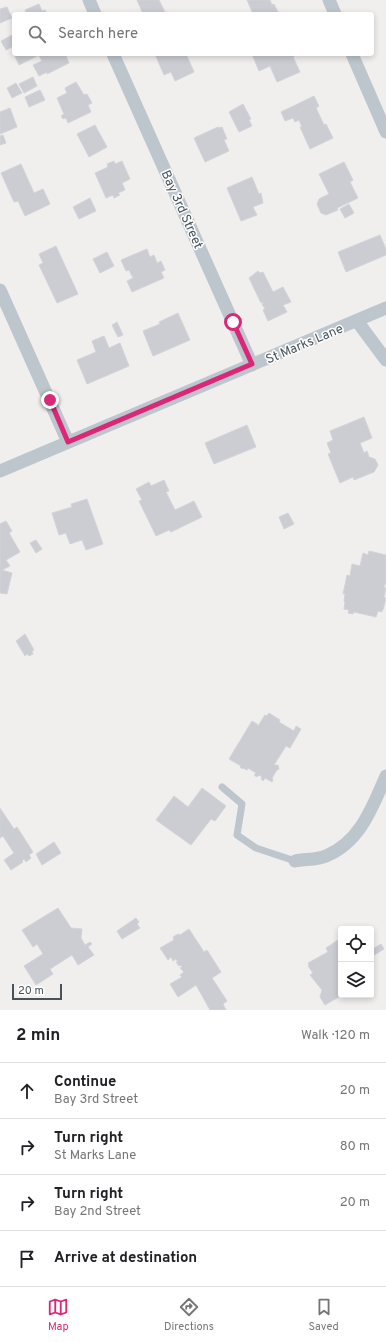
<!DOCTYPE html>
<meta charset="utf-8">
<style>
:root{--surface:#fff;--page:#f2f2f2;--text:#202124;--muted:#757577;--line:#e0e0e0;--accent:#db2777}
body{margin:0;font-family:Overpass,sans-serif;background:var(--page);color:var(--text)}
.controls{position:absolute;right:12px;bottom:12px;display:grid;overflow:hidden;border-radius:4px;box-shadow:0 2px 6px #0003}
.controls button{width:36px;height:36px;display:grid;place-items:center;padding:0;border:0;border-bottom:1px solid var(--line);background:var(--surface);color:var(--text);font:20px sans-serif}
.scale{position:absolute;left:12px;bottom:10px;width:50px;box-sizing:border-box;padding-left:4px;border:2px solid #47525b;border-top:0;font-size:11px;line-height:14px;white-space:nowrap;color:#47525b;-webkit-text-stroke:3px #fff;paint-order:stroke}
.stop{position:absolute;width:12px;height:12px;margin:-9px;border:3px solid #db2777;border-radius:50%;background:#fff}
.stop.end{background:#db2777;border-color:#fff;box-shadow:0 1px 4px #0008}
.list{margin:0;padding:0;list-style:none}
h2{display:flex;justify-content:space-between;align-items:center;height:52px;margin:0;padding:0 16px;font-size:17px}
h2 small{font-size:13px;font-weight:400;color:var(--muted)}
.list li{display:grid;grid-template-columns:26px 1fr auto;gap:12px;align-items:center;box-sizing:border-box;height:56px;padding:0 16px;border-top:1px solid var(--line)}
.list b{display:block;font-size:15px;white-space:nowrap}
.list p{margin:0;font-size:13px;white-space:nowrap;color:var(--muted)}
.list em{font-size:13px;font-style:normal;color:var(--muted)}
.icon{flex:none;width:22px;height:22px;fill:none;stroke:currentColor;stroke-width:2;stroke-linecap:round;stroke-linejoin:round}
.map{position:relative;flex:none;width:386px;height:1010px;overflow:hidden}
.search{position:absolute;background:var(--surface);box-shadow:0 2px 6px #0003;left:12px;right:12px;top:12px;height:44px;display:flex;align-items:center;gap:10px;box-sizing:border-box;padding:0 14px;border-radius:4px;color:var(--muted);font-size:15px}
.sheet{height:276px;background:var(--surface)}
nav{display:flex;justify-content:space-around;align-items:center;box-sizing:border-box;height:56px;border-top:1px solid var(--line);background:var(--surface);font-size:11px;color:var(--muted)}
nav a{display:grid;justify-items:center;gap:2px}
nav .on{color:var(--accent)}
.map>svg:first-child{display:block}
</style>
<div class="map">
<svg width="386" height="1010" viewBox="0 0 386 1010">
<rect width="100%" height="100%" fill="#f1eeee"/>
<path fill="#cbcdd3" stroke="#d2d4da" d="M137 0H159L166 14H143Z
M247 0H270L272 5 274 4 278 12 273 14H253Z
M39 4 42 11 45 10 47 14H27L25 10Z
M7 7 12 18 0 23V9Z
M14 34V46L6 50 1 41Z
M14 54H36L37 56 19 65Z
M42 54H69L66 56 69 63 47 74V72L39 76 33 65 42 61 39 56Z
M155 54H186L194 72 175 81 171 72 164 75Z
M252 54H297L293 57 300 72 277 82 270 66 259 71Z
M33 77 37 86 24 93 19 84Z
M76 82 84 95 87 94 92 103 88 105 91 112 68 123 66 118 63 119 61 116 64 114 57 98 67 93 65 88Z
M16 83 22 93 12 98 7 88Z
M40 90 45 100 29 107 25 97Z
M314 96 319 106 316 108 324 125 326 124 333 138 310 149 300 127H302L299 120 295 122 293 118 285 121 281 112Z
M243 104 251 119 249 120 252 126 239 132 229 112Z
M10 108 17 127 0 134V112Z
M95 125 107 147 89 157 77 134Z
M218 127V128L222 127 227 139 224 140 229 151 205 162 194 138Z
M3 135 6 143 0 145V136Z
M114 161 115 164 122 161 130 179 122 183 125 190 118 193 120 195 114 198 113 195 106 198 95 173 108 167 107 164Z
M344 162 353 180 350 182 358 198 337 208 338 210 326 215 321 213 317 204 319 199 329 194 319 174Z
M21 164 34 193 43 189 50 204 25 216 18 201 14 202 1 173Z
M252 177 259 194 261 193 263 203 253 207 257 215 241 221 227 188Z
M90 198 96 211 79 219 73 207Z
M349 204 354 213 345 218 340 209Z
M380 235 386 249V255L346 272 338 252Z
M56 246 78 294 57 303 39 265 43 263 39 254Z
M147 249 150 257 154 255 157 263 161 261 165 270 161 272 164 278 132 292 127 281 133 278 129 270 126 271 121 260Z
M107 252 114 266 100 273 93 259Z
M258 271 260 273 263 272 273 292 283 287 291 302 283 305 287 312 268 321 263 310 265 309 262 304 264 303 263 302 261 303 249 278Z
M178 313 190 340 153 356 143 331 160 324 159 322Z
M117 322 123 335 118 337 112 325Z
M104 336 109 348 120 343 129 366 87 384 77 360 96 352 92 341Z
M364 417 372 438 360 443 364 453 367 451 369 457 375 459 378 465 374 472 354 480 353 477 340 483 328 454 331 453 327 443 333 440 330 431Z
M247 425 256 447 214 464 205 443Z
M164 480 169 491 166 492 175 510 194 501 202 517 171 532 169 530 156 536 139 501 142 500 136 489 149 482 151 486Z
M87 499 103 544 86 550 82 540 70 544 66 533 59 535 52 513 72 507 71 504Z
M288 513 294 524 284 529 279 517Z
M6 521 12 531 9 533 20 552 6 560 10 566 2 570 12 573 7 594 0 593V524Z
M36 540 42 549 36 553 30 543Z
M369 551 386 555V584H385L384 588H386L384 598H386L383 610H382V612L378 611 376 617 354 612 353 614 348 613 349 610 344 609 345 602 344 601 345 594H343L347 575 350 576 352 564 360 566 363 553 368 555Z
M25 634 34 650 32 651 33 654 29 656 27 654 25 656 16 641Z
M269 713 280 720 279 722 294 731 296 726 301 729 290 748 286 746 274 765H278L279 769 277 770 272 778 273 779 272 782 265 778 263 781 261 779 262 777 259 775 257 777 254 775 256 773 248 768 247 770 243 768 242 769 240 767 241 766 229 759 252 721 257 724 258 726 265 715 267 716Z
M202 788 226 806 215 821 211 819 191 845 156 820 174 796 188 807Z
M0 808 14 829 17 827 33 852 29 855 31 858 26 862 24 859 22 861 23 862 11 870 4 860 14 853 3 836 0 838Z
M54 842 61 853 42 865 36 854Z
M58 908 71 928 82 929 81 938 85 945 90 942 92 944 88 947 94 955 78 965 72 955 50 969 53 974 36 985 24 966 43 954 37 944 33 947 22 930Z
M136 918 139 922 137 924 140 928 122 939 117 931Z
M189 929 204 952 207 950 221 972 212 978 227 1001 223 1004 226 1010H210L196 985 178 997 170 984 182 977 180 975 184 972 180 968 182 967 181 965 179 966 176 962H178L176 959 173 961 171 957 168 960 160 948 174 940 173 937 178 934 180 935Z
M341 938 342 995 325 1005 320 997 322 990 310 975 313 973 308 966 309 965 308 963 328 952 326 948Z
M381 944 384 949 371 957V950Z"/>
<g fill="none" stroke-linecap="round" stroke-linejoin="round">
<path stroke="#bdc6cd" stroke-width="7" d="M222 787 242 804 237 835 256 848 295 861"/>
<path stroke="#bdc6cd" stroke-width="13" d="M89 0 95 14
M329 0 335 14
M113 54 252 365
M352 54 386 132
M0 290 68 442
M357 321 386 360
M0 471 386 308
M295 861C305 859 317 860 326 856 360 842 372 808 386 776"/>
</g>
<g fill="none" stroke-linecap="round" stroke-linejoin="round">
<path stroke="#db2777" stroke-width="5" d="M50 400 68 442 252 364 233 322"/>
</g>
<g text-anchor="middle" stroke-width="3" stroke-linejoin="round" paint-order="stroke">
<g font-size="13" fill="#47525b" stroke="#fff">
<text transform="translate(183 209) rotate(66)" y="5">Bay 3rd Street</text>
<text transform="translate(304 343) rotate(-23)" y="5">St Marks Lane</text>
</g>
</g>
</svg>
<div class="controls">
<button><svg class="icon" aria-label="locate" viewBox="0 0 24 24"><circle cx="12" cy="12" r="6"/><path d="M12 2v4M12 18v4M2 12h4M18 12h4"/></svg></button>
<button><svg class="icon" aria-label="layers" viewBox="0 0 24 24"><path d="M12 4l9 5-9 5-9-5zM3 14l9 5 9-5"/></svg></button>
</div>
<div class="scale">20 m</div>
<div class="stop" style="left:233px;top:322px"></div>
<div class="stop end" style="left:50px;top:400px"></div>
<div class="search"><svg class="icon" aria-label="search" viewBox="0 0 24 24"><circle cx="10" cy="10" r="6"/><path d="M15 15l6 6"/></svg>Search here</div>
</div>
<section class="sheet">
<h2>2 min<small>Walk · 120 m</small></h2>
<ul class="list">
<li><svg class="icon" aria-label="ahead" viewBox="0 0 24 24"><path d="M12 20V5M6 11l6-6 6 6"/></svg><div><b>Continue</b><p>Bay 3rd Street</p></div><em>20 m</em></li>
<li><svg class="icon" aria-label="right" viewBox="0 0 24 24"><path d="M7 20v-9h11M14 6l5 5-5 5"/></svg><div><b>Turn right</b><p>St Marks Lane</p></div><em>80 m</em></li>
<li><svg class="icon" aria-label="right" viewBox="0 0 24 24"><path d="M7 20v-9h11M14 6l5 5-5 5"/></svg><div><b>Turn right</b><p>Bay 2nd Street</p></div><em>20 m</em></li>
<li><svg class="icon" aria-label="arrive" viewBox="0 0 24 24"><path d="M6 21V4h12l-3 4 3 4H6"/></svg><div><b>Arrive at destination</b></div></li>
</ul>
</section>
<nav>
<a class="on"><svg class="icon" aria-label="map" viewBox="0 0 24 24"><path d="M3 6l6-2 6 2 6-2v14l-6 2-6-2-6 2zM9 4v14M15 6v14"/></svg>Map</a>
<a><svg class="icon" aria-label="directions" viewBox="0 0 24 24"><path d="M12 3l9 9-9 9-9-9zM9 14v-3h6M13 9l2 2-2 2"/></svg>Directions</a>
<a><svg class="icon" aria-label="saved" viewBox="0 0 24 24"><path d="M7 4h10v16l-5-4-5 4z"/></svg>Saved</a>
</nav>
